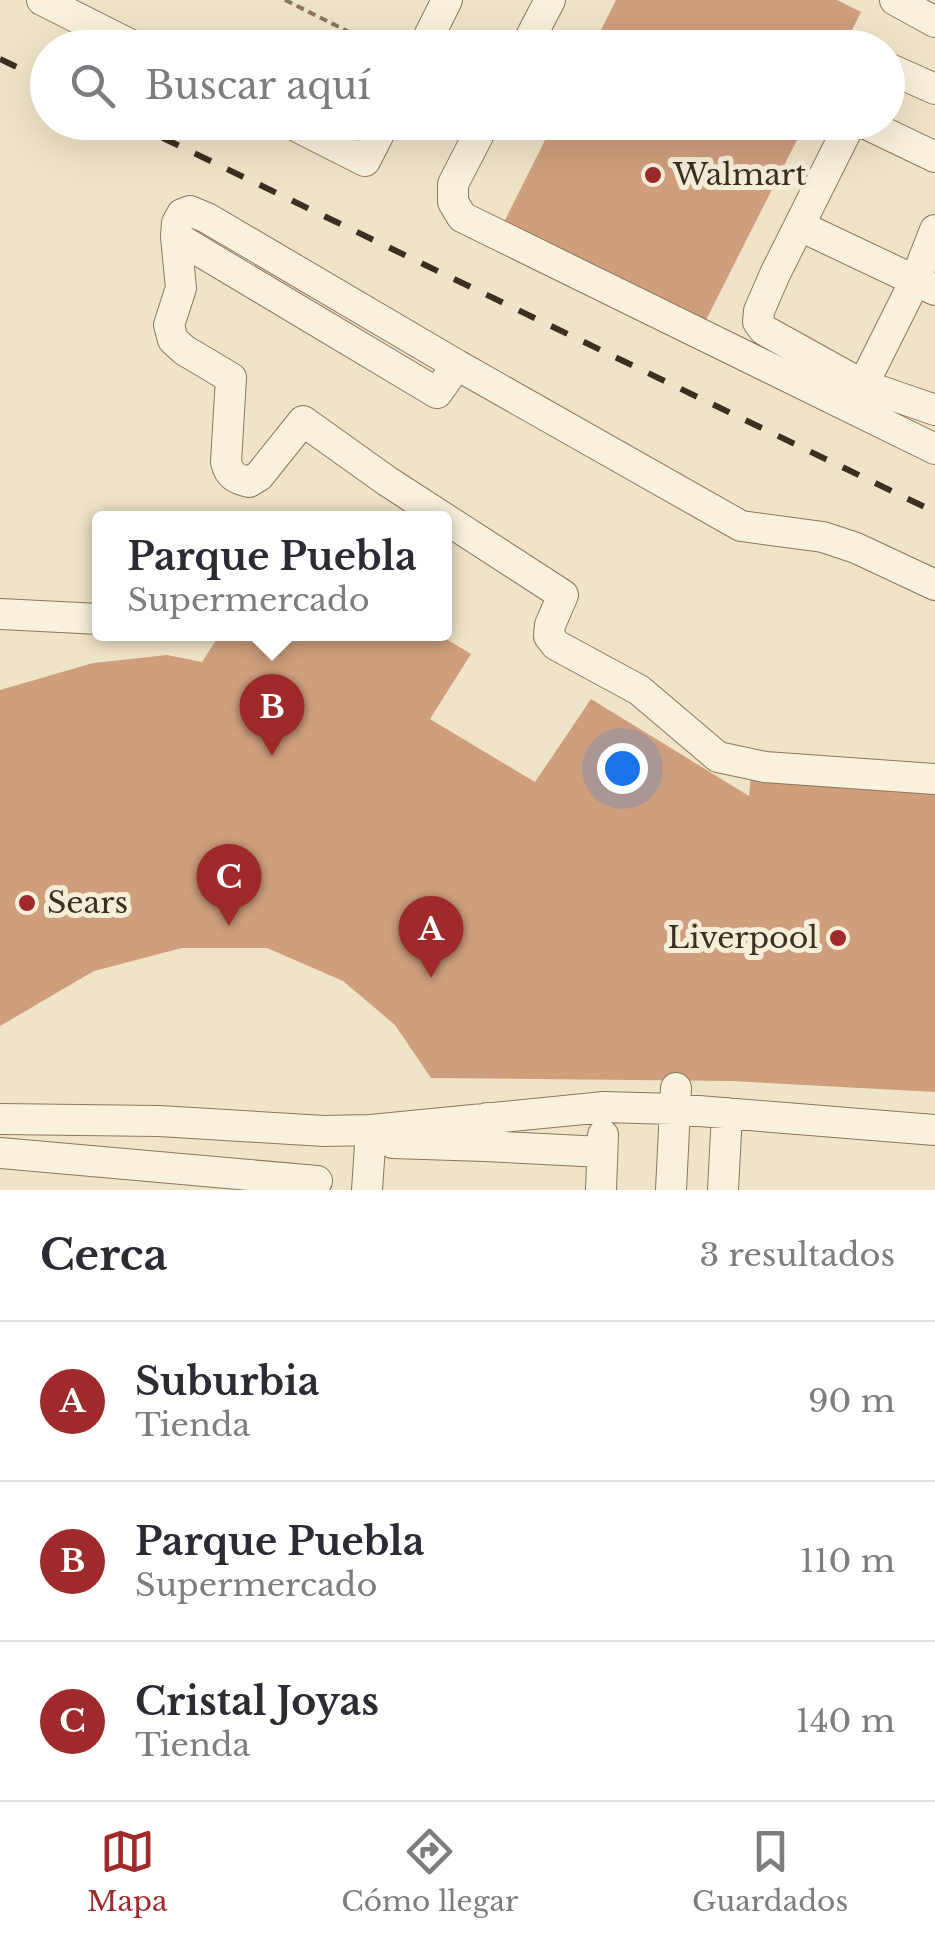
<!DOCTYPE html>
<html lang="es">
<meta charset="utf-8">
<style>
:root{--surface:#fff;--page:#f2f2f3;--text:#2b2b33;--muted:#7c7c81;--line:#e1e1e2;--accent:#9e2a2b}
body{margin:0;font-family:"Libre Baskerville",serif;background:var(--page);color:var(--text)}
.you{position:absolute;left:622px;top:768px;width:35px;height:35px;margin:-25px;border:8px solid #fff;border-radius:50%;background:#1a73e8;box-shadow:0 0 0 15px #1a73e833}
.badge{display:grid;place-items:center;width:65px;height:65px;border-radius:50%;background:var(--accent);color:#fff;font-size:32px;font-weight:700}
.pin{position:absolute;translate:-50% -82px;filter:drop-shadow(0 2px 5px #0008)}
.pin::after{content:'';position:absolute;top:52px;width:35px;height:30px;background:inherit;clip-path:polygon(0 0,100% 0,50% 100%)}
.popup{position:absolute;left:92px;top:511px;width:360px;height:130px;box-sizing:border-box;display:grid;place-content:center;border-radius:10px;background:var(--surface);filter:drop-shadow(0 2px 8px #0005);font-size:32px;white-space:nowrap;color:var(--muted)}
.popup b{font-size:38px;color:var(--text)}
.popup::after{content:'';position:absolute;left:50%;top:100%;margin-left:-20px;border:20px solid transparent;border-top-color:var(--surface)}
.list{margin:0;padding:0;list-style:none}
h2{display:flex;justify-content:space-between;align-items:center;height:130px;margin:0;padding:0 40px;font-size:42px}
h2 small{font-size:32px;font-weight:400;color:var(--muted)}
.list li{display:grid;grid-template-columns:65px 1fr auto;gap:30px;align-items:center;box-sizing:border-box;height:160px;padding:0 40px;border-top:2px solid var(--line)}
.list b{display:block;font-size:38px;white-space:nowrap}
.list p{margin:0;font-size:32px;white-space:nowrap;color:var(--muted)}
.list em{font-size:32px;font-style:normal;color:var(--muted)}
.icon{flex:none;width:55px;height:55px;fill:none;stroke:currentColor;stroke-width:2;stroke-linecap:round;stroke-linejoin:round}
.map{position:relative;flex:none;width:935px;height:1190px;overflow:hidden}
.search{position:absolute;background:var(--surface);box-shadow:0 10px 40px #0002;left:30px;right:30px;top:30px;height:110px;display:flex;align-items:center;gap:25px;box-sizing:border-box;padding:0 35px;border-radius:55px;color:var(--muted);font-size:38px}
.sheet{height:610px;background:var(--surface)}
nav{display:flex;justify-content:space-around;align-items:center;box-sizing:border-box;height:140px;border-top:2px solid var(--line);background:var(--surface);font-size:28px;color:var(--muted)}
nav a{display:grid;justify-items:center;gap:5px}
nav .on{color:var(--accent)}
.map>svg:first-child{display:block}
</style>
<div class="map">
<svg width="935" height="1190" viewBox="0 0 935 1190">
<rect width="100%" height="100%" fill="#f0e4c8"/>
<path fill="#cf9f7d" d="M616 0H837L861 12 843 48H592Z
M554 122H806L702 328 501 228Z
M220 634H438L471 654 430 719 535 782 591 699 749 796 751 776 935 786V1092L732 1081 431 1078 395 1025 343 981 267 948H182L94 971 0 1026V690L93 663 167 655 202 662Z"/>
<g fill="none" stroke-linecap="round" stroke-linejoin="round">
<defs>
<path id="minor" d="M42 0 137 48
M895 0 935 22
M423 48 447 0
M525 48 550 0
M888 68 935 89
M288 122 365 161 385 122
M485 122 453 184V202L462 217 935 449
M851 122 775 274 759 311 758 322 764 330 863 385 935 410
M862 122 935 157
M800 226 935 290
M176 237 177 223 182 214 190 211 207 218 457 365
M863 385 915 281 935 230
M935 585 856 548 823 537 741 526 457 365 437 393 176 237 181 288 169 325 173 340 184 350 231 378 226 462C229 476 237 479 249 482L259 476 303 421 387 481 563 595 550 625 549 636 556 645 639 690 718 757 765 767 935 779
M0 614 100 619
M487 1118 485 1146 602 1152
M0 1119 159 1121 324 1131 371 1130 604 1107 674 1109 935 1130
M393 1143 485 1146
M0 1153 317 1181
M367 1190 371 1130
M601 1190 603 1135
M671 1190 676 1088
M723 1190 727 1113"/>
</defs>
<use href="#minor" stroke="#8d765c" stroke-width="32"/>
<path stroke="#8d765c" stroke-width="4" stroke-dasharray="8 5" stroke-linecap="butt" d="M285 0 381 48"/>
<use href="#minor" stroke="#faf1dc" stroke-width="30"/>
<path stroke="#3d2e20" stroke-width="6" stroke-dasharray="18 18" stroke-linecap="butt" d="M0 59 48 82
M130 122 935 512"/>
</g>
<g fill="#9e2a2b" stroke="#f7eed8" stroke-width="4">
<circle cx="653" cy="175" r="10"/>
<circle cx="27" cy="903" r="10"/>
<circle cx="838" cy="938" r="10"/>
</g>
<g text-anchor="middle" stroke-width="10" stroke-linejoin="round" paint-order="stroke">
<g font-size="30" fill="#3d2e20" stroke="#f7eed8" text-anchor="start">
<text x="673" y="185">Walmart</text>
<text x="47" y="913">Sears</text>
<text x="818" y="948" text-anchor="end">Liverpool</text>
</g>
</g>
</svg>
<div class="you"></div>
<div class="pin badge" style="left:431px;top:978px">A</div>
<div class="pin badge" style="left:272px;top:756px">B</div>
<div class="popup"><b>Parque Puebla</b>Supermercado</div>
<div class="pin badge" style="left:229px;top:926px">C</div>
<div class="search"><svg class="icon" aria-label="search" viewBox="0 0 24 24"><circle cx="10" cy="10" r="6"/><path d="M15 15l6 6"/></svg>Buscar aquí</div>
</div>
<section class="sheet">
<h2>Cerca<small>3 resultados</small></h2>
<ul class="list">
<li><span class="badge">A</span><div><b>Suburbia</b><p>Tienda</p></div><em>90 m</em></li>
<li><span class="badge">B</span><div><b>Parque Puebla</b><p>Supermercado</p></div><em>110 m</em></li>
<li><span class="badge">C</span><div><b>Cristal Joyas</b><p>Tienda</p></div><em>140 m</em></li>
</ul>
</section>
<nav>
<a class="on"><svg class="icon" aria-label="map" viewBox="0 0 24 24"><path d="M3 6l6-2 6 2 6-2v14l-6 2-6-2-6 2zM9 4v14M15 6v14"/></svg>Mapa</a>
<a><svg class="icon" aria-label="directions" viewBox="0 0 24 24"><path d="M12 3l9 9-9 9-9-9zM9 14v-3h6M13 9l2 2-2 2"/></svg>Cómo llegar</a>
<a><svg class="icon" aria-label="saved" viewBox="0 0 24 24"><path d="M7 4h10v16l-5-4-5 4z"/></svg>Guardados</a>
</nav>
